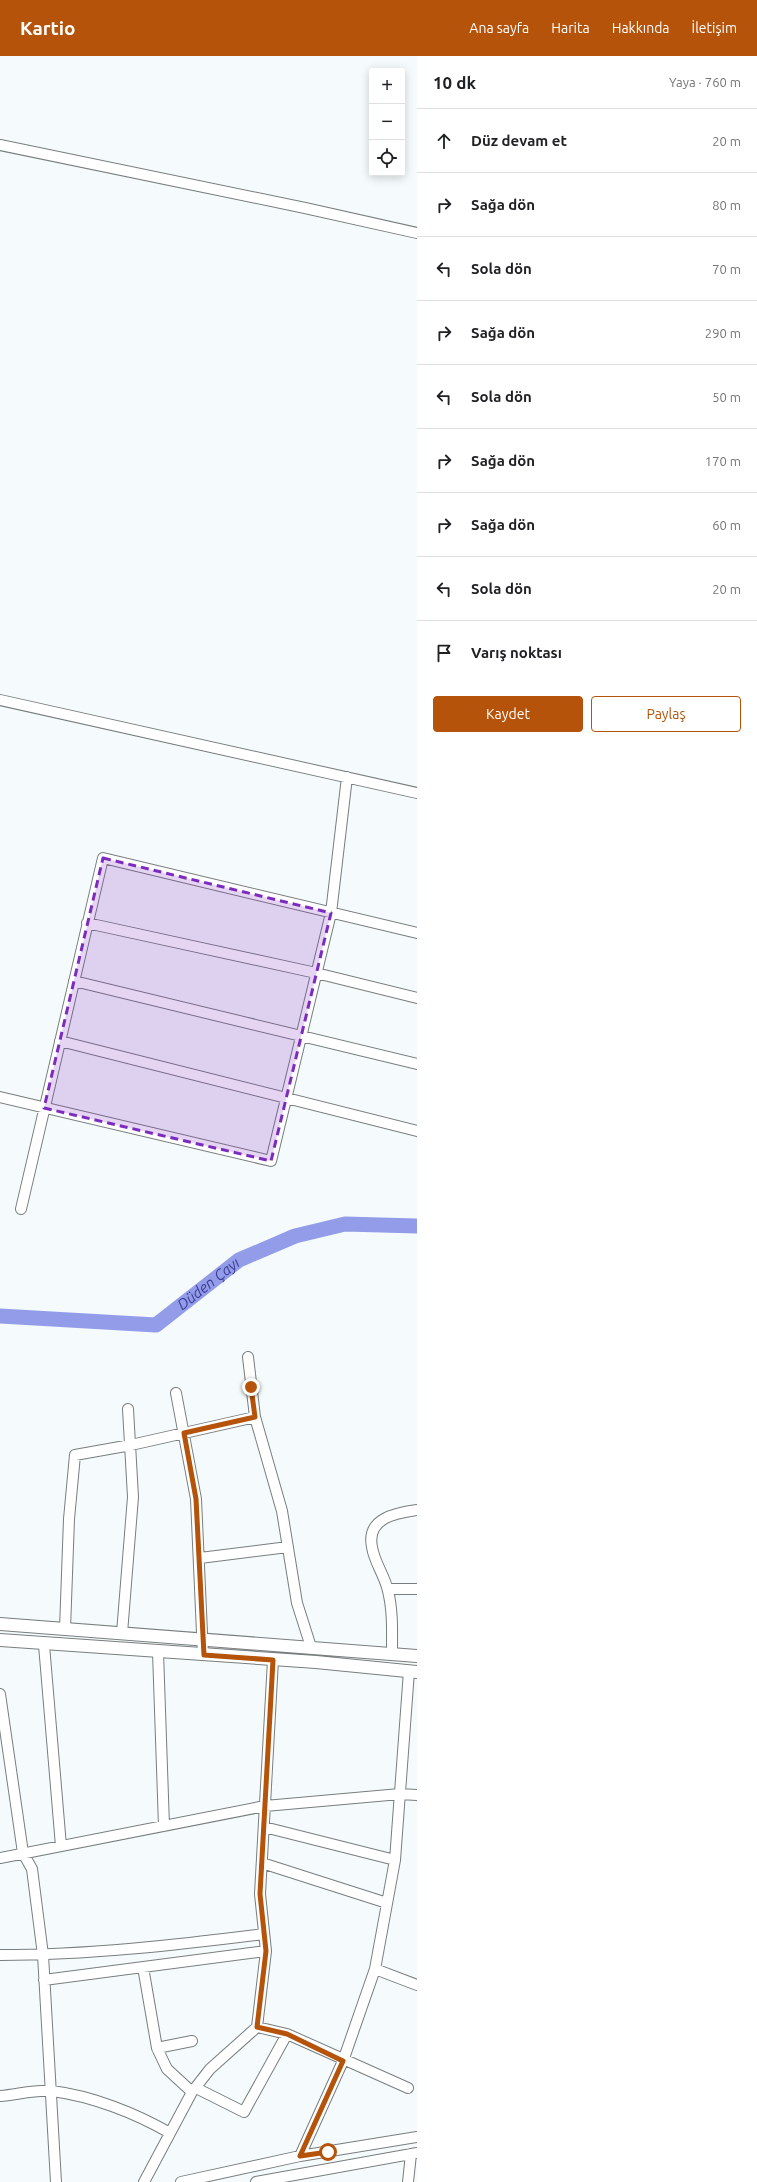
<!DOCTYPE html>
<html lang="tr">
<meta charset="utf-8">
<style>
:root{--surface:#fff;--page:#f6f6f6;--text:#202124;--muted:#757577;--line:#e0e0e0;--accent:#b45309}
body{margin:0;font-family:Ubuntu,sans-serif;background:var(--page);color:var(--text)}
.controls{position:absolute;right:12px;top:12px;display:grid;overflow:hidden;border-radius:4px;box-shadow:0 2px 10px #0003}
.controls button{width:36px;height:36px;display:grid;place-items:center;padding:0;border:0;border-bottom:1px solid var(--line);background:var(--surface);color:var(--text);font:20px sans-serif}
.stop{position:absolute;width:12px;height:12px;margin:-9px;border:3px solid #b45309;border-radius:50%;background:#fff}
.stop.end{background:#b45309;border-color:#fff;box-shadow:0 1px 4px #0008}
.list{margin:0;padding:0;list-style:none}
h2{display:flex;justify-content:space-between;align-items:center;height:52px;margin:0;padding:0 16px;font-size:17px}
h2 small{font-size:13px;font-weight:400;color:var(--muted)}
.list li{display:grid;grid-template-columns:26px 1fr auto;gap:12px;align-items:center;box-sizing:border-box;height:64px;padding:0 16px;border-top:1px solid var(--line)}
.list b{display:block;font-size:15px;white-space:nowrap}
.list em{font-size:13px;font-style:normal;color:var(--muted)}
.actions{display:flex;gap:8px;padding:12px 16px}
.actions a{flex:1;padding:9px 0;border:1px solid var(--accent);border-radius:4px;text-align:center;font-size:14px;color:var(--accent)}
.actions .main{background:var(--accent);color:#fff}
.icon{flex:none;width:22px;height:22px;fill:none;stroke:currentColor;stroke-width:2;stroke-linecap:round;stroke-linejoin:round}
.map{position:relative;flex:none;width:417px;height:2126px;overflow:hidden}
header{display:flex;align-items:center;gap:24px;box-sizing:border-box;height:56px;padding:0 20px;background:var(--accent);color:#fff}
header strong{font-size:19px}
nav{display:flex;gap:22px;margin-inline-start:auto;font-size:14px}
main{display:flex}
aside{flex:1;background:var(--surface)}
.map>svg:first-child{display:block}
</style>
<header>
<strong>Kartio</strong>
<nav><a>Ana sayfa</a><a>Harita</a><a>Hakkında</a><a>İletişim</a></nav>
</header>
<main>
<div class="map">
<svg width="417" height="2126" viewBox="0 0 417 2126">
<rect width="100%" height="100%" fill="#f5fbfc"/>
<g fill="none" stroke-linecap="round" stroke-linejoin="round">
<path stroke="#939ce9" stroke-width="15" id="s1" d="M0 1260 156 1269 239 1204 295 1180 345 1168 417 1170"/>
<defs>
<path id="minor" d="M0 89 305 152 417 177
M0 644 417 737
M87 867 316 917 417 942
M74 925 417 1008
M60 985 417 1075
M0 1041 271 1105 331 857 347 721
M21 1153 103 802 417 877
M248 1301 255 1361 282 1455 297 1547 311 1591
M176 1337 196 1443 203 1599
M200 1502 288 1491
M388 1533H417
M65 1573 69 1463 75 1399 131 1389 255 1361
M122 1577 133 1441 128 1353
M44 1589 61 1790
M158 1596 164 1770
M392 1596C392 1576 393 1555 388 1535 385 1520 374 1506 372 1491 366 1462 396 1457 417 1454
M409 1615 395 1804 375 1913 417 1929
M0 1638 23 1797 32 1813 43 1899 56 2126
M264 1771 395 1804
M0 1802 265 1750 400 1738 417 1739
M262 1807 387 1847
M0 1899C88 1899 176 1889 264 1878
M143 1911 157 1992 167 2013 192 2036
M44 1924 266 1895
M257 1971 287 1978 408 2032
M157 1992 192 1985
M196 2032 244 2056 287 1978
M0 2040C16 2039 36 2033 52 2035 92 2040 135 2057 170 2077
M300 2100 343 2005 375 1913
M144 2126 192 2036 210 2013 257 1971 266 1895 260 1838 273 1604
M181 2126 300 2100 417 2081
M256 2126 417 2097
M408 2126 411 2098"/>
<path id="major" d="M0 1568 417 1600
M0 1584 316 1606 417 1616"/>
</defs>
<use href="#minor" stroke="#787d7e" stroke-width="12"/>
<use href="#major" stroke="#787d7e" stroke-width="14"/>
<use href="#minor" stroke="#fff" stroke-width="10"/>
<use href="#major" stroke="#fff" stroke-width="12"/>
</g>
<g fill="none" stroke-linecap="round" stroke-linejoin="round">
<path stroke="#b45309" stroke-width="5" d="M251 1331 255 1361 184 1377 196 1443 204 1599 273 1604 260 1838 266 1895 257 1971 287 1978 343 2005 300 2100 328 2096"/>
</g>
<path fill="#7b2cbf" fill-opacity="0.2" stroke="#7b2cbf" stroke-width="3" stroke-dasharray="8 5" stroke-linejoin="round" d="M103 802 331 857 271 1105 44 1052Z"/>
<g text-anchor="middle" stroke-width="3" stroke-linejoin="round" paint-order="stroke">
<g font-size="15" font-style="italic" fill="#3c3d95" stroke="#fff">
<text dy="5" stroke="none"><textPath href="#s1" startOffset="223">Düden Çayı</textPath></text>
</g>
</g>
</svg>
<div class="controls">
<button>+</button>
<button>−</button>
<button><svg class="icon" aria-label="locate" viewBox="0 0 24 24"><circle cx="12" cy="12" r="6"/><path d="M12 2v4M12 18v4M2 12h4M18 12h4"/></svg></button>
</div>
<div class="stop" style="left:328px;top:2096px"></div>
<div class="stop end" style="left:251px;top:1331px"></div>
</div>
<aside>
<h2>10 dk<small>Yaya · 760 m</small></h2>
<ul class="list">
<li><svg class="icon" aria-label="ahead" viewBox="0 0 24 24"><path d="M12 20V5M6 11l6-6 6 6"/></svg><div><b>Düz devam et</b></div><em>20 m</em></li>
<li><svg class="icon" aria-label="right" viewBox="0 0 24 24"><path d="M7 20v-9h11M14 6l5 5-5 5"/></svg><div><b>Sağa dön</b></div><em>80 m</em></li>
<li><svg class="icon" aria-label="left" viewBox="0 0 24 24"><path d="M17 20v-9H6M10 6l-5 5 5 5"/></svg><div><b>Sola dön</b></div><em>70 m</em></li>
<li><svg class="icon" aria-label="right" viewBox="0 0 24 24"><path d="M7 20v-9h11M14 6l5 5-5 5"/></svg><div><b>Sağa dön</b></div><em>290 m</em></li>
<li><svg class="icon" aria-label="left" viewBox="0 0 24 24"><path d="M17 20v-9H6M10 6l-5 5 5 5"/></svg><div><b>Sola dön</b></div><em>50 m</em></li>
<li><svg class="icon" aria-label="right" viewBox="0 0 24 24"><path d="M7 20v-9h11M14 6l5 5-5 5"/></svg><div><b>Sağa dön</b></div><em>170 m</em></li>
<li><svg class="icon" aria-label="right" viewBox="0 0 24 24"><path d="M7 20v-9h11M14 6l5 5-5 5"/></svg><div><b>Sağa dön</b></div><em>60 m</em></li>
<li><svg class="icon" aria-label="left" viewBox="0 0 24 24"><path d="M17 20v-9H6M10 6l-5 5 5 5"/></svg><div><b>Sola dön</b></div><em>20 m</em></li>
<li><svg class="icon" aria-label="arrive" viewBox="0 0 24 24"><path d="M6 21V4h12l-3 4 3 4H6"/></svg><div><b>Varış noktası</b></div></li>
</ul>
<div class="actions"><a class="main">Kaydet</a><a>Paylaş</a></div>
</aside>
</main>
